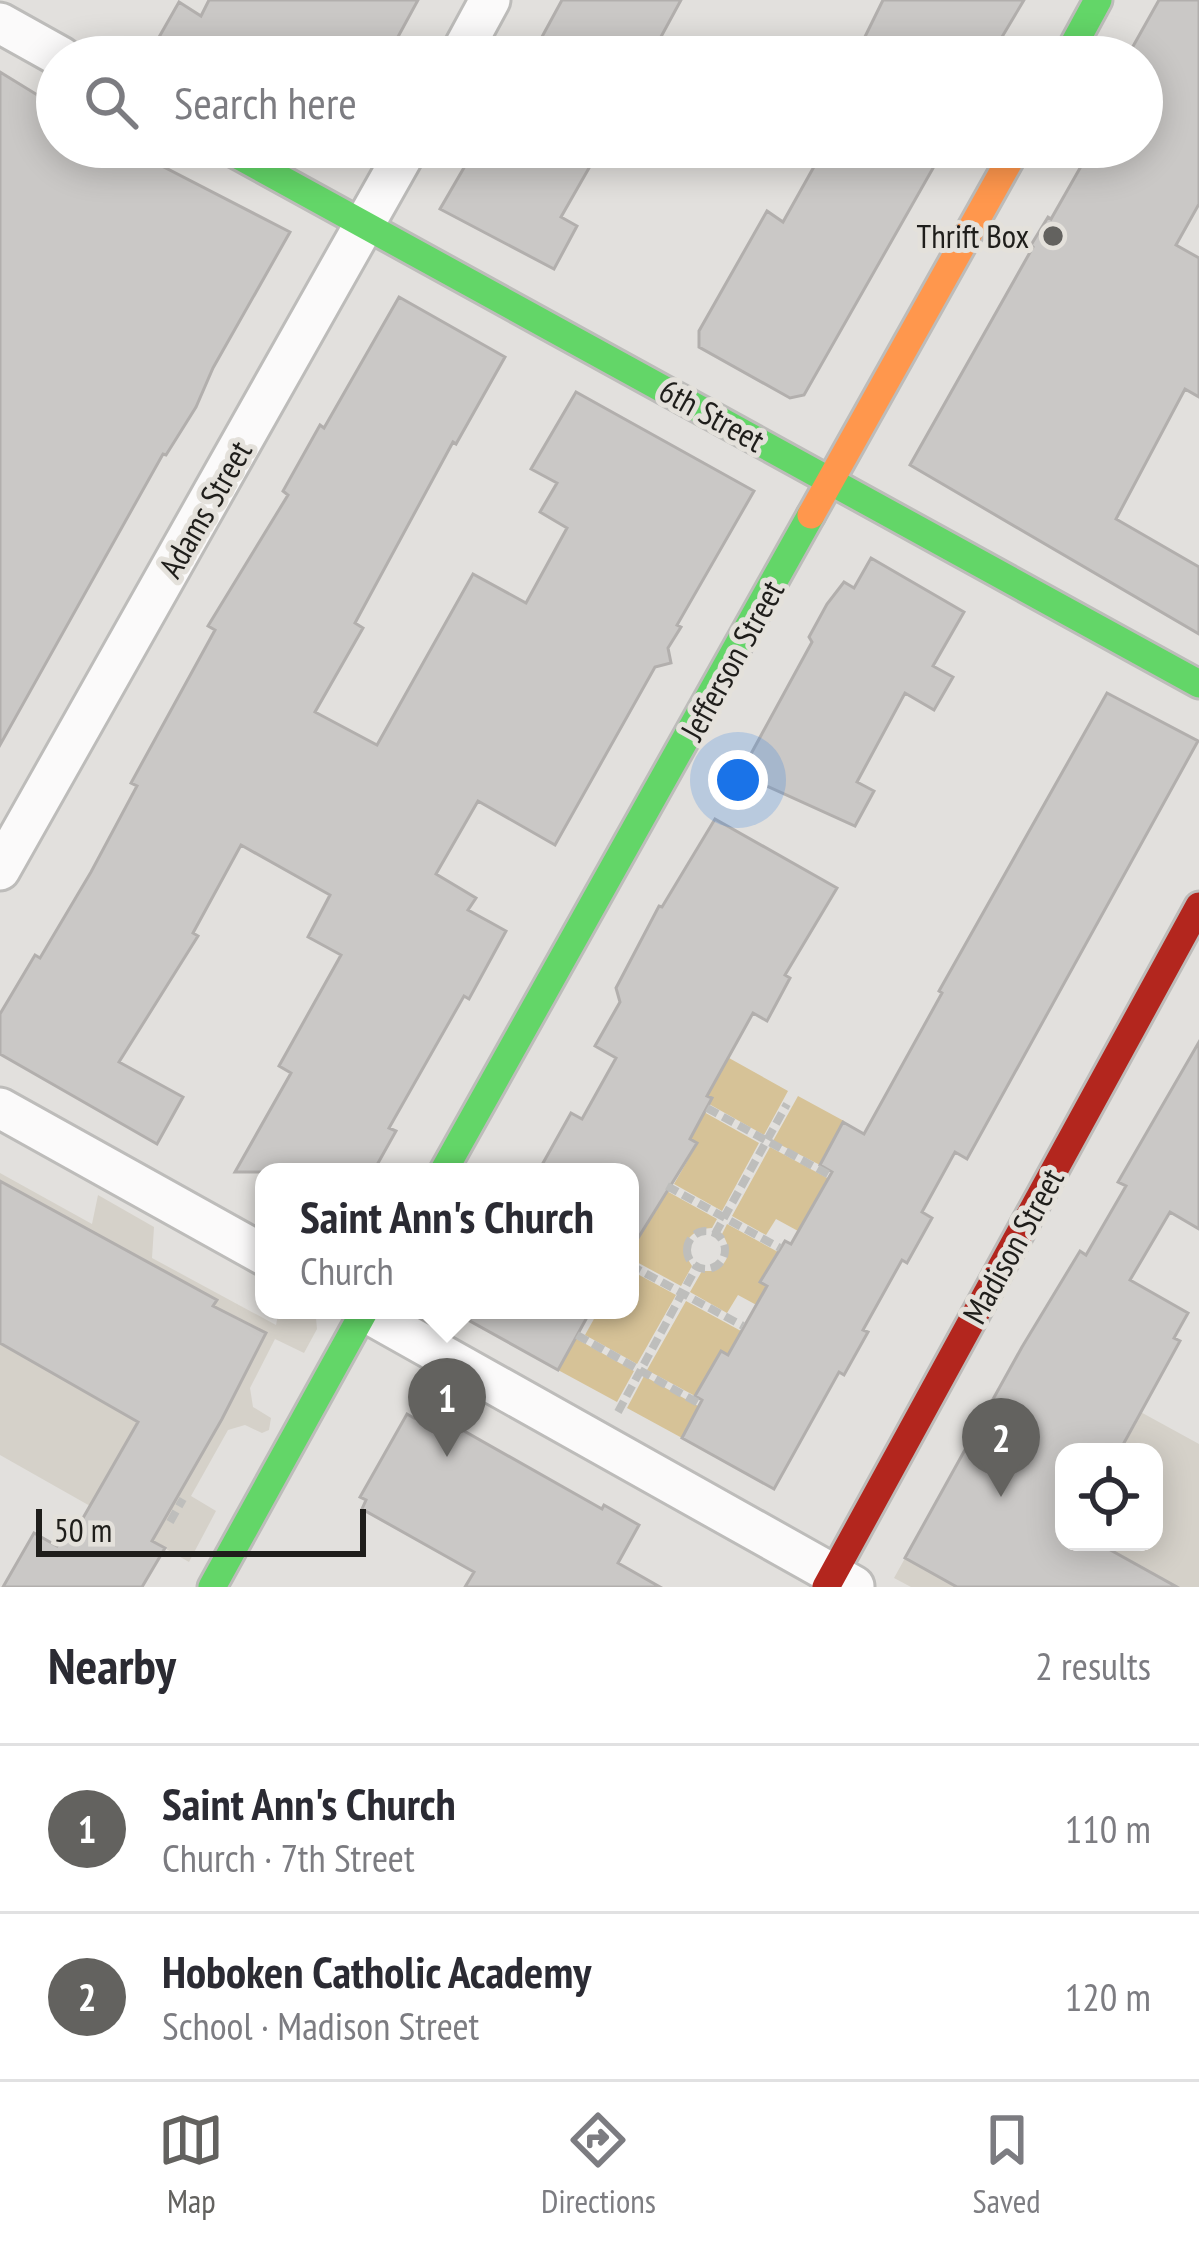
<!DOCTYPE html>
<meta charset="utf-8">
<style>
:root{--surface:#fff;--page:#f2f2f3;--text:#2b2b33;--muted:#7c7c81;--line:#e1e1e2;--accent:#63625f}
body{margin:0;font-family:"PT Sans Narrow",sans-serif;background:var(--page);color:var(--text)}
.controls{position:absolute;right:36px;bottom:36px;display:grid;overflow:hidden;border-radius:24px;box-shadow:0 6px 30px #0003}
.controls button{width:108px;height:108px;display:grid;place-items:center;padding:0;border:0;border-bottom:3px solid var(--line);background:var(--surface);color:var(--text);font:60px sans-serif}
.scale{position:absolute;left:36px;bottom:30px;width:330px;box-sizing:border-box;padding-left:12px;border:6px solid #1f1e1b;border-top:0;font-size:33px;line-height:42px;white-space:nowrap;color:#1f1e1b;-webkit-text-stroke:9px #e4e1db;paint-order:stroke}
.you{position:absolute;left:738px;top:780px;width:42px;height:42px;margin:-30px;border:9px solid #fff;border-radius:50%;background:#1a73e8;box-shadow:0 0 0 18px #1a73e833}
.badge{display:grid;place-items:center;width:78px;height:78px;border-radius:50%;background:var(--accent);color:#fff;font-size:39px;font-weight:700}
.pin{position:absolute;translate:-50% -99px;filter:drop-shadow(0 3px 6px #0008)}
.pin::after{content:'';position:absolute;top:63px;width:42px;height:36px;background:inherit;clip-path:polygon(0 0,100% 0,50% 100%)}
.popup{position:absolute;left:255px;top:1163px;width:384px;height:156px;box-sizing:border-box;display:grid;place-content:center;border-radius:24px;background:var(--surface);filter:drop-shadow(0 3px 9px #0005);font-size:39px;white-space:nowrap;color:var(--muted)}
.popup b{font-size:45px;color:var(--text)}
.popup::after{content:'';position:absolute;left:50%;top:100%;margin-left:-24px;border:24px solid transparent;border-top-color:var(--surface)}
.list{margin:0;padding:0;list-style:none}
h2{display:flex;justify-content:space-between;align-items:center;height:156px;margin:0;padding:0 48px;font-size:51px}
h2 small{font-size:39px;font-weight:400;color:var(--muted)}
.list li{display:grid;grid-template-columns:78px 1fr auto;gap:36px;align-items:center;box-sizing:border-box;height:168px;padding:0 48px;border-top:3px solid var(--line)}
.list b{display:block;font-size:45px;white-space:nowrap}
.list p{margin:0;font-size:39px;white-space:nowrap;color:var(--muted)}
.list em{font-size:39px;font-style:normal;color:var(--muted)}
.icon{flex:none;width:66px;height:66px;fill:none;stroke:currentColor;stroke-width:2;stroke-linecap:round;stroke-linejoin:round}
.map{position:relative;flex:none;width:1199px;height:1587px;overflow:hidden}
.search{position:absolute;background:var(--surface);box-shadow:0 6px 30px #0003;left:36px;right:36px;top:36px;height:132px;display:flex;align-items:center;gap:30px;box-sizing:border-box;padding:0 42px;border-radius:66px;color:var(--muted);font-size:45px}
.sheet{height:492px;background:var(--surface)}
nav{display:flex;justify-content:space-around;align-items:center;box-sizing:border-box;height:168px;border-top:3px solid var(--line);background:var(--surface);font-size:33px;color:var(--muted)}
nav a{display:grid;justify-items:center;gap:6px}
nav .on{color:var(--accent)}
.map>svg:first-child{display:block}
</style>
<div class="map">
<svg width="1199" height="1587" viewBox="0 0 1199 1587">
<rect width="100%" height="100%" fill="#e2e0dd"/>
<path fill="#d5d1c9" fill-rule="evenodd" d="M0 1173 92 1224 98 1195 154 1227 152 1258 276 1325 279 1310H304L316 1318 317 1329 304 1353 275 1339 250 1388 253 1407 271 1418 269 1430 262 1433 245 1425 228 1430 191 1496 216 1511 189 1562 0 1455Z
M1022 1347 1199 1444V1587H911L894 1578ZM1064 1452H1154V1542H1064Z"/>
<path fill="#d6c297" d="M729 1058 788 1091 764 1135 709 1104 712 1099 707 1096Z
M798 1096 844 1121 820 1165 773 1141Z
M704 1112 759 1143 722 1211 674 1184 697 1144 690 1139Z
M770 1147 831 1180 798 1231 776 1219 766 1235 732 1216Z
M665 1190 717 1219 712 1228C689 1229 678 1246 692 1266L681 1286 633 1260 636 1254 630 1250Z
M727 1224 778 1252 761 1282 772 1289 762 1308 738 1295 727 1313 690 1292 702 1271H715C730 1262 732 1248 722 1234Z
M630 1270 676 1295 637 1364 585 1335 599 1310H630Z
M686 1301 741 1331 728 1355 720 1352 695 1396 647 1370Z
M575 1338 634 1371 617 1402 558 1370Z
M644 1376 698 1406 682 1438 627 1408Z"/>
<path fill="#cac8c6" stroke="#b2afad" stroke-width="3" d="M209 0H418L387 57H174L154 46 179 2 201 16Z
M562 0H681L650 57H531Z
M883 0H1024L990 57H855Z
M1159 0H1199V204L1176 245 1199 258V397L1185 389 1116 519 1199 567V634L910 465 1033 247 1031 245 1048 217 1051 219 1092 147H1142V57H1127Z
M0 72 57 107V147H125L290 232 213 368 196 407 166 455 163 454 0 745Z
M476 147H601L561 217 577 226 554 269 440 209Z
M825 147H945L804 395 790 398 699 347V331L767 211 783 222Z
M399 297 505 357 456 444 453 442 355 623 363 628 315 712 377 745 473 574 526 603 567 528 540 512 557 483 531 469 576 392 754 491 677 625 681 627 668 648 671 663 655 667 555 845 478 801 436 874 476 898 468 910 506 931 469 999 464 996 389 1128 396 1131 373 1172H235L291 1073 279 1066 341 955 308 937 330 895 241 845 193 933 198 936 119 1062 183 1097 157 1144 0 1054V1014L35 955 40 958 91 872 137 786 131 783 215 630 208 626 288 495 283 491 320 425 324 428Z
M871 558 964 612 933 666 953 677 934 710 905 693 857 782 874 791 855 826 740 774 812 642 809 637 827 604 844 582 854 588Z
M1107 693 1198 741 967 1159 955 1152 922 1212 932 1218 907 1263 902 1260 863 1330 868 1332 844 1375 839 1372 774 1489 682 1438 702 1400 695 1396 721 1351 728 1355 767 1286 760 1282 785 1241 791 1244 832 1172 820 1165 843 1122 864 1134 942 993 939 991Z
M715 819 837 888 785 975 790 978 767 1021 753 1013 707 1096 712 1098 690 1139 697 1143 630 1251V1172H538L571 1113 582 1119 616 1058 595 1046 620 1002 616 988 659 906 662 907Z
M1199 1042V1229L1170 1212 1130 1280 1188 1313 1174 1338 1180 1341 1119 1452H1064V1542H1096L1177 1587H957L905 1558 1022 1347 1080 1251 1086 1255 1126 1186 1118 1182Z
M0 1181 217 1300 213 1306 266 1333 222 1419 152 1541 165 1548 142 1587H3L34 1533 57 1546 72 1521 79 1525 138 1422 0 1343Z
M450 1310H591L558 1370Z
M420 1406 602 1509 604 1505 639 1525 618 1563 660 1587H465L474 1572 362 1509 366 1500 360 1497 407 1414 414 1418Z"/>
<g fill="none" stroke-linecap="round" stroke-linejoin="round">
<defs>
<path id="street" d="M0 23 61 57
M459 57 490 0
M0 870 408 147
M0 1108 264 1255
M362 1310 854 1586"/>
<path id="fast" d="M1067 57 1098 0
M223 147 1199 684
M443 1172 811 515
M212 1587 365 1310"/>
<path id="slow" d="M811 515 1017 147"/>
<path id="jam" d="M826 1587 1199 906"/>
</defs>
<use href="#street" stroke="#bdbcba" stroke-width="45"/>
<use href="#fast" stroke="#bdbcba" stroke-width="33"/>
<use href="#slow" stroke="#bdbcba" stroke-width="33"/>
<use href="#jam" stroke="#bdbcba" stroke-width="33"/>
<path stroke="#bebebc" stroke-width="8" stroke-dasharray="12 6" stroke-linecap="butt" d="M707 1108 833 1177
M667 1186 780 1248
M687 1250a19 19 0 1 1 38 0a19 19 0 1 1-38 0Z
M715 1234 787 1104
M630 1265 743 1326
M577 1335 700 1404
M618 1412 697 1266
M170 1522 183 1499"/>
<use href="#street" stroke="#fbfafa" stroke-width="39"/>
<use href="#fast" stroke="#63d668" stroke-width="27"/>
<use href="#slow" stroke="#ff974d" stroke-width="27"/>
<use href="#jam" stroke="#b3261e" stroke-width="27"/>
</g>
<circle fill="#63625f" stroke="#e4e1db" stroke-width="4.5" cx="1053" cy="236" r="12"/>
<g text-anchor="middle" stroke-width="10" stroke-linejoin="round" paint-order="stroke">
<g font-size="33" fill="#1f1e1b" stroke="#e4e1db" text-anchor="end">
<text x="1029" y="248">Thrift Box</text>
</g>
<g font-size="33" fill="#1f1e1b" stroke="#e4e1db">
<text transform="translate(712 415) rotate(29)" y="12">6th Street</text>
<text transform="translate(205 509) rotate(-60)" y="12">Adams Street</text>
<text transform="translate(732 660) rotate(-61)" y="12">Jefferson Street</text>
<text transform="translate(1013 1246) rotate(-61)" y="12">Madison Street</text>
</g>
</g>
</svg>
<div class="controls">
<button><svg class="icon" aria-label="locate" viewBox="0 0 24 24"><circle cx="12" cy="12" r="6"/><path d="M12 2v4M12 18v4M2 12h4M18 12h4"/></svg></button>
</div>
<div class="scale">50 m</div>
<div class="you"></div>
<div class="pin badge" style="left:447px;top:1457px">1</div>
<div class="popup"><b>Saint Ann's Church</b>Church</div>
<div class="pin badge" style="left:1001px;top:1497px">2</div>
<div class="search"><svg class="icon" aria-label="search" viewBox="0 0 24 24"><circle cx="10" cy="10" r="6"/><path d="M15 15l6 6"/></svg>Search here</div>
</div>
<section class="sheet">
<h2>Nearby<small>2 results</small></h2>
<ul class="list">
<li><span class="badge">1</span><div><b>Saint Ann's Church</b><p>Church · 7th Street</p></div><em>110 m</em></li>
<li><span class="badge">2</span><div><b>Hoboken Catholic Academy</b><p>School · Madison Street</p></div><em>120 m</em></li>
</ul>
</section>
<nav>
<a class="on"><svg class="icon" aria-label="map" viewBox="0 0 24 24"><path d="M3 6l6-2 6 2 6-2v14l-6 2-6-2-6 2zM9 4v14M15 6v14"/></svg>Map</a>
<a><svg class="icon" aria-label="directions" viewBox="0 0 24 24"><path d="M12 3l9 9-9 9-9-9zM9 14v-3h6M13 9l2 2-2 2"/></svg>Directions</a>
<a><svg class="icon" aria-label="saved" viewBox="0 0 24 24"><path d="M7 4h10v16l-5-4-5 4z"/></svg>Saved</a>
</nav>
